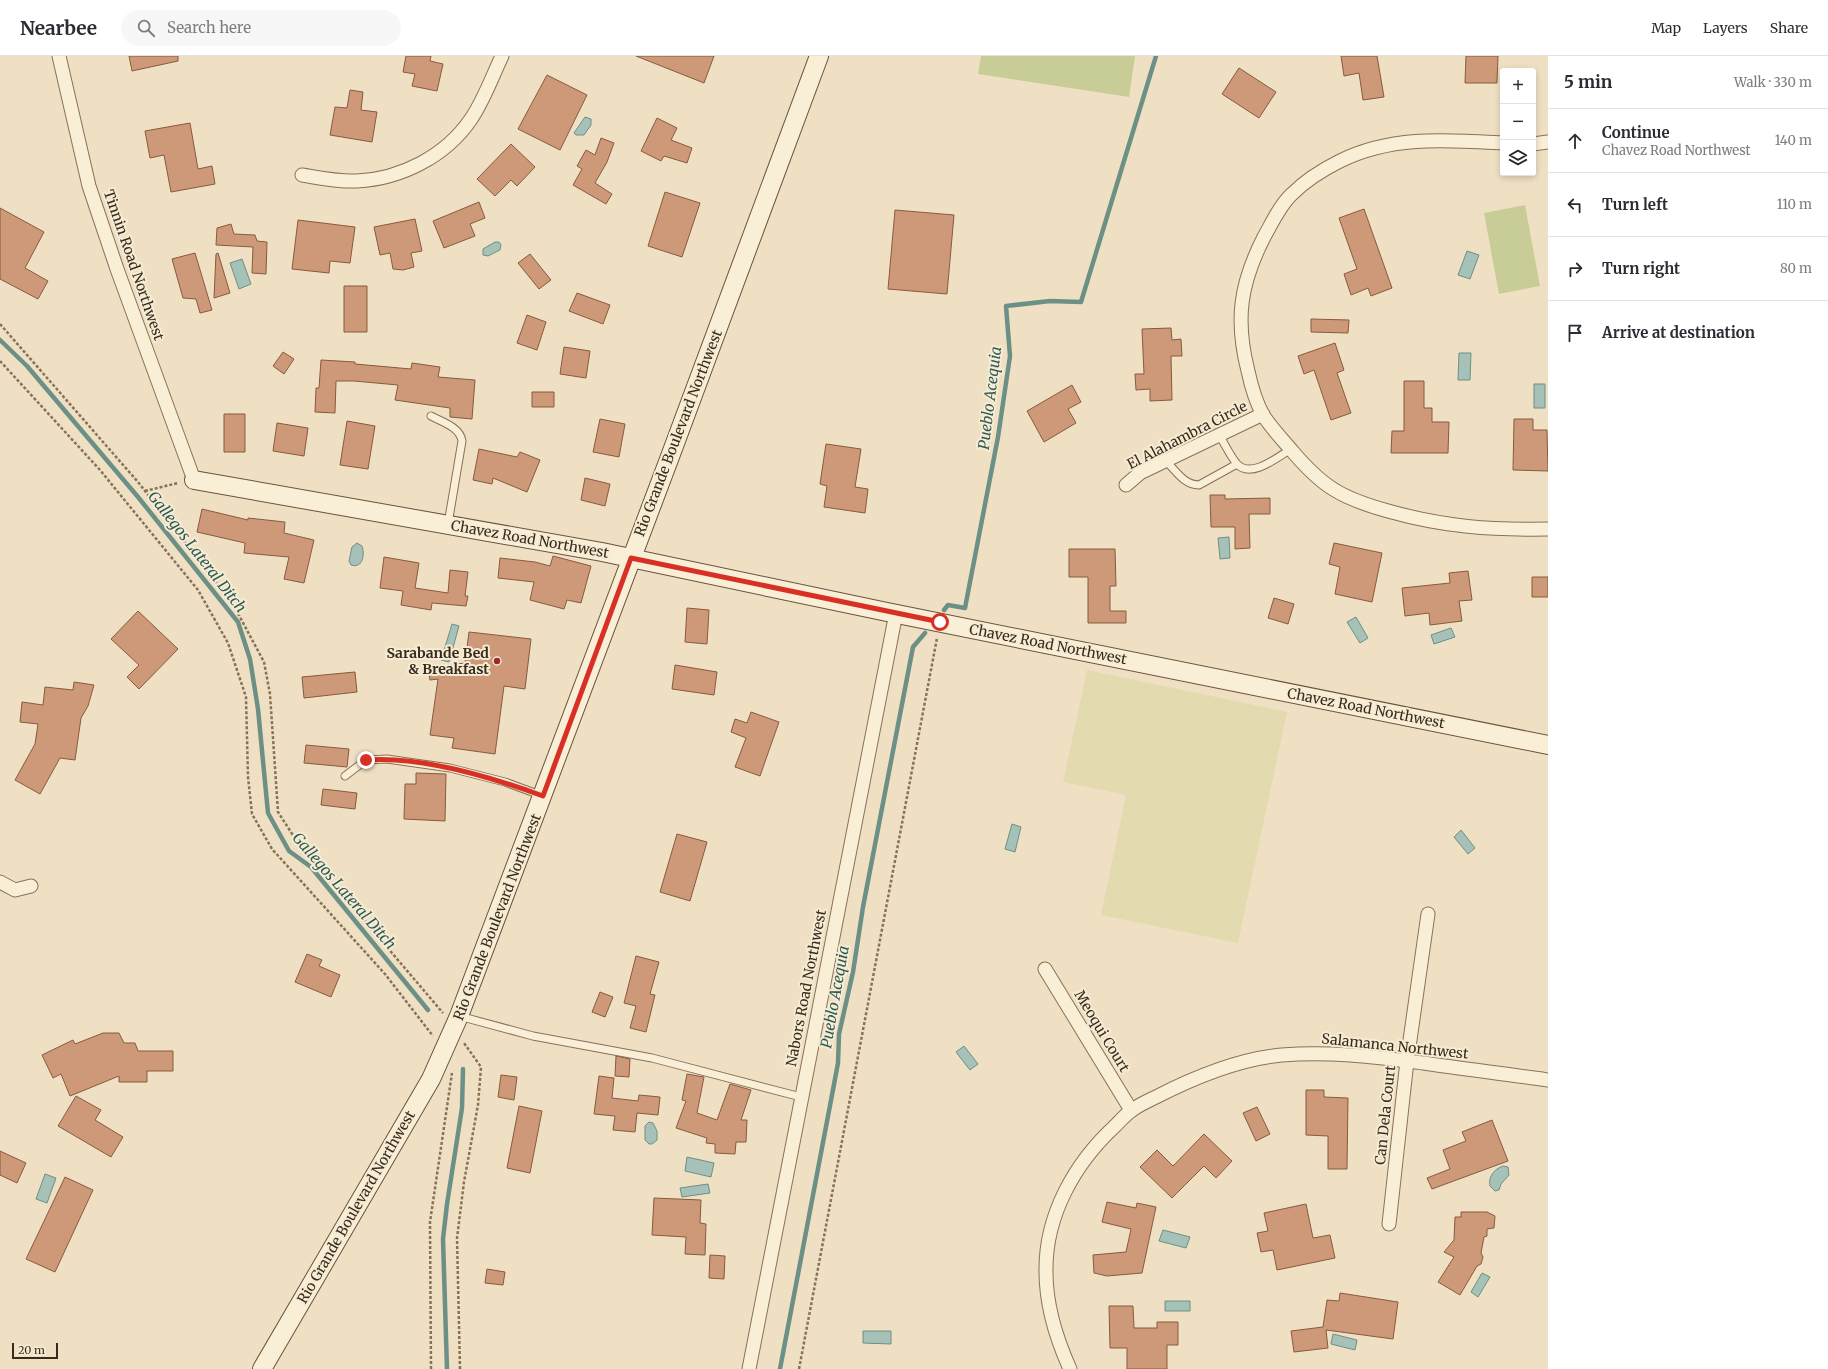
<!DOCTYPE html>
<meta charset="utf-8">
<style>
:root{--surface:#fff;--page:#f7f7f7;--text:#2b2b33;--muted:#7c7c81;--line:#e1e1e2}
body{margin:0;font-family:Merriweather,serif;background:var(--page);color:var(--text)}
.controls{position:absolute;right:12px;top:12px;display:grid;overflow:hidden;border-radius:4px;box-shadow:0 2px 6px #0003}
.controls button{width:36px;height:36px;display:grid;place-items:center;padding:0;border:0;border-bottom:1px solid var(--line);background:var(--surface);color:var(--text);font:20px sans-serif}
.scale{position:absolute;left:12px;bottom:10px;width:46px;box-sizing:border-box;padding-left:4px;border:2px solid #392a1e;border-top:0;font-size:11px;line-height:14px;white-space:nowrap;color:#392a1e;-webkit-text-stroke:3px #f6ebd3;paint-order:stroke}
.stop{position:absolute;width:12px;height:12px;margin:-9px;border:3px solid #d93025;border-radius:50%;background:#fff}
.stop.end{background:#d93025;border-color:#fff;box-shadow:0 1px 4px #0008}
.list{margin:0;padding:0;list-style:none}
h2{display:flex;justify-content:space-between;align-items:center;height:52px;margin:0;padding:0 16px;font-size:17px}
h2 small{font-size:13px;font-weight:400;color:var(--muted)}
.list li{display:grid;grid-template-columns:26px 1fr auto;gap:12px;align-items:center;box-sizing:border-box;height:64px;padding:0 16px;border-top:1px solid var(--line)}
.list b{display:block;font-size:15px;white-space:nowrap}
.list p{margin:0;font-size:13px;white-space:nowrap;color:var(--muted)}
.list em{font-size:13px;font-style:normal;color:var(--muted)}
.icon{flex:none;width:22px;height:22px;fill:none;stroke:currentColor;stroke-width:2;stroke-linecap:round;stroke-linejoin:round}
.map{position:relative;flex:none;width:1548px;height:1313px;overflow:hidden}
header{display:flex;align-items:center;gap:24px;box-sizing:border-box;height:56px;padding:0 20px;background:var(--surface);border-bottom:1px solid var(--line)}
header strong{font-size:19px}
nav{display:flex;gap:22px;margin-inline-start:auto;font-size:14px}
.search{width:280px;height:36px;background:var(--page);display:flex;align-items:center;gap:10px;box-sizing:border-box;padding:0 14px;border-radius:22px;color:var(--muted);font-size:15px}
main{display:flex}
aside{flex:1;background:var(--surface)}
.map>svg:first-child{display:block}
</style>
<header>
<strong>Nearbee</strong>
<div class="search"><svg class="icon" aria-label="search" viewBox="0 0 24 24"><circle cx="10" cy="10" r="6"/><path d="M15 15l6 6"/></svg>Search here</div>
<nav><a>Map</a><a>Layers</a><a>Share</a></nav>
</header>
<main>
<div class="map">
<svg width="1548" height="1313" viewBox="0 0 1548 1313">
<rect width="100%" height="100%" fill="#efe0c3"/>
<path fill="#e4dab0" d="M1087 614 1287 656 1238 887 1101 859 1126 739 1063 726Z"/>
<path fill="#c8cd97" d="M981 0H1135L1129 41 978 18Z
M1525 149 1540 230 1499 238 1484 157Z"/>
<path fill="#a5c1b8" stroke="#6c9086" d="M585 61 591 63V69L584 79H576L574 77Z
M495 186H499L501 189 500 194 488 200 483 199V193Z
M1467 195 1479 199 1470 223 1458 219Z
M242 203 251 228 239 233 230 207Z
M1459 297H1471L1470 324H1458Z
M1534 328H1545V352H1534Z
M1229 481 1230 502 1220 503 1218 482Z
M357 487 362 490C365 498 363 513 351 509L349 505 352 491Z
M1356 561 1368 582 1360 587 1347 566Z
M452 568 459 570 449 606 441 604Z
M1451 572 1455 581 1434 588 1431 579Z
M1012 768 1021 771 1015 796 1005 793Z
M1461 774 1475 792 1468 798 1454 781Z
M964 990 978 1008 970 1014 956 996Z
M649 1066 653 1067 657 1075V1084L652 1088H649L645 1084V1070Z
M687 1101 714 1107 711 1121 685 1115Z
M1503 1110 1508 1111 1509 1119 1501 1128 1499 1134 1495 1135 1490 1130C1488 1121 1494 1113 1503 1110Z
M45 1118 56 1122 47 1147 36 1143Z
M708 1128 710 1137 682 1141 680 1132Z
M1163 1174 1190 1181 1186 1192 1159 1185Z
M1482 1217 1490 1221 1478 1241 1471 1236Z
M1165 1245H1190V1255H1165Z
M863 1275H891V1288L863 1287Z
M1333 1278 1357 1284 1355 1294 1331 1288Z"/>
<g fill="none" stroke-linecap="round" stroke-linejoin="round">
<path stroke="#6c9086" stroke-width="4.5" d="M0 284 27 310 138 441 238 566 250 603 258 653 268 757 289 795 311 811 428 954
M944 554 948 549 965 552 998 381 1010 300 1006 250 1050 245 1081 246 1156 0
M447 1313 443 1183 447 1148 462 1052 463 1013
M780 1313 832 1039 838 1007 839 978 853 916 863 851 913 591 925 577"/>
</g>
<path fill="#cd9978" stroke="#885a3f" d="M129 0H178V5L132 15Z
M406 0H431L430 5 443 8 437 35 412 30 415 18 403 16Z
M636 0H714L704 27Z
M1341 0H1377L1384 41 1363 44 1359 17 1344 20Z
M1466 0H1498L1497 27H1465Z
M1239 12 1276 36 1259 62 1222 38Z
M547 19 587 39 560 94 518 73Z
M350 34 363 36 361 54 377 56 372 86 330 79 335 51 347 52Z
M657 62 677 72 671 84 692 92 687 107 664 100 661 105 641 95Z
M190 67 198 113 212 110 215 128 171 136 164 99 150 102 145 75Z
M601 82 614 87 607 106 595 127 612 138 606 148 573 129 582 113 577 110 586 94 595 99Z
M511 88 535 111 517 130 511 124 495 140 477 123Z
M665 136 700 147 682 201 648 190Z
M479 146 485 162 470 168 475 180 444 192 433 165Z
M0 152 44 176 25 212 48 225 38 243 0 223Z
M1364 153 1392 232 1371 240 1368 232 1351 239 1344 218 1357 213 1339 162Z
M895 154 954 159 947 238 888 233Z
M415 163 422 195 411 197 414 211 403 214 393 213 390 197 380 199 374 171Z
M298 164 355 171 350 207 330 205 329 217 292 213Z
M231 168 234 178 255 179 257 185 267 186 266 218 252 217 253 191 216 189 217 172Z
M195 197 212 254 200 257 196 243 183 242 172 203Z
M218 197 230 237 214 242 216 198Z
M530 198 551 224 539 233 518 207Z
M344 230H367V276H344Z
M577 237 610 249 603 268 569 255Z
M527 259 546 266 537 294 517 287Z
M1311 263 1349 264 1348 277 1311 276Z
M1171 272 1172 284 1181 283 1182 300H1171L1172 344 1150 345V333L1136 334 1135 318H1144L1142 273Z
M1335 287 1344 314 1337 317 1351 357 1331 364 1314 314 1304 318 1298 300Z
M564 291 590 295 586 322 560 318Z
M283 296 294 303 284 318 273 310Z
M321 304 355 306V308L411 313 412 307 440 311 438 321 475 324 472 363 450 361V352L395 344 398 329 354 325H336L335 357 315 356 316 332H319Z
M1404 325H1424V352H1432V366H1449L1448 397H1391L1392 375H1404Z
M1072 329 1081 346 1068 353 1076 367 1044 386 1027 355Z
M532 336H554V351H532Z
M224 358H245V396H224Z
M600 363 625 368 619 401 593 396Z
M1514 363H1533V374H1547L1548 415 1513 414Z
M347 365 375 370 368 413 340 409Z
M277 367 308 372 304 400 273 395Z
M826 388 861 393 855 431 868 433 865 457 824 451 827 430 820 428Z
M479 393 517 401 520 396 540 404 527 436 493 422 492 428 473 424Z
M585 422 610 428 605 450 581 444Z
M1210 439H1225V443L1270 442V458H1249L1250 492 1235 493V471H1211Z
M202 453 248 464V462L285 466 284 477 314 484 304 527 284 523 289 501 244 497 245 487 197 476Z
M1334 487 1382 497 1372 546 1335 538 1340 511 1329 508Z
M1069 493H1115L1116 530H1110V555H1126V567H1088V521H1069Z
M553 500 591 510 581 547 567 544 564 553 530 544 534 526 498 522 500 502 535 506 550 510Z
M384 501 419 507 415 532 448 537 450 514 468 516 465 540H468L466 550 432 547 431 554 401 549 403 535 380 532Z
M1468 515 1472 544 1459 545 1462 565 1430 569 1429 557 1405 560 1402 532 1450 527 1449 517Z
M1532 521H1548V541H1532Z
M1274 542 1294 548 1288 568 1268 562Z
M687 552 709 554 707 588 685 586Z
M138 555 178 593 139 633 127 621 139 609 111 583Z
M469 576 531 583 525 633 504 630 495 698 452 692 454 682 430 679 438 623 430 624 428 612 465 607Z
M675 609 717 616 714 639 672 633Z
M355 616 357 636 304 642 302 621Z
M74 626 94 629 88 650 81 662 75 704 60 702 40 738 15 724 35 688 38 668 20 666 22 646 43 649 45 631 73 634Z
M751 656 779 666 760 720 735 711 746 682 731 676 735 663 747 667Z
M306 689 349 693 347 711 304 707Z
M416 717 446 718 445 765 404 763 405 728H416Z
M323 733 357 737 355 753 321 749Z
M677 778 707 786 690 845 660 836Z
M307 898 322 904 319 910 340 919 331 941 295 926Z
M636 900 659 906 650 938 655 939 646 976 630 972 636 950 624 947Z
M600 936 613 941 605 961 592 956Z
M103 977H119L124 987H135L138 995H173V1015H147V1026H119V1020L70 1040 61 1018 53 1022 42 999 73 984 75 988Z
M616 1000 630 1003 629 1021 615 1020Z
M687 1018 704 1021 697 1057 717 1064 730 1028 751 1034 741 1064H747L746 1086H736L735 1098 715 1097V1088L706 1087 707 1082 676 1072 686 1045 682 1044Z
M501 1019 517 1021 514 1044 498 1041Z
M599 1020 614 1022 612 1042 638 1045 639 1039 660 1041 658 1059 637 1057 635 1076 613 1074 615 1060 594 1058Z
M1306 1034H1324V1041L1348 1042 1347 1113H1328V1080L1306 1079Z
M76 1040 101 1054 95 1064 123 1081 111 1101 58 1070Z
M519 1050 542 1055 530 1117 507 1112Z
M1257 1051 1270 1078 1256 1085 1243 1057Z
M1492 1064 1508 1105 1432 1133 1427 1122 1450 1113 1443 1094 1466 1085 1462 1076Z
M1204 1078 1232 1105 1216 1122 1204 1110 1172 1142 1140 1111 1157 1094 1173 1110Z
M0 1095 26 1107 17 1127 0 1119Z
M65 1121 93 1134 55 1216 26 1203Z
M654 1142 701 1144 700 1167 706 1168 705 1199 685 1198 686 1181 652 1179Z
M1107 1146 1136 1152 1137 1147 1156 1151 1142 1217 1107 1220 1094 1217 1093 1199 1126 1196 1131 1173 1102 1166Z
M1306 1148 1313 1182 1330 1179 1335 1202 1277 1214 1273 1194 1261 1196 1257 1177 1268 1175 1264 1157Z
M1461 1156H1487L1495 1160 1494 1172 1487 1173V1180L1484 1181 1481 1197 1483 1201 1481 1208 1477 1210 1460 1239 1438 1226 1454 1201 1444 1196 1454 1184 1455 1161H1461Z
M710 1199 725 1200 724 1223 709 1222Z
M487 1213 505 1216 503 1229 485 1227Z
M1340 1237 1398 1246 1393 1283 1326 1274 1328 1292 1294 1296 1291 1275 1323 1271 1327 1244 1339 1245Z
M1109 1250H1133L1134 1272H1157V1266H1178V1289H1167V1313H1127V1292H1110Z"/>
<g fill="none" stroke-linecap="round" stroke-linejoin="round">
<defs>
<path id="lane" d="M431 360C442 366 460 371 462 385L448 468
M1219 379C1225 388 1230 400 1237 408 1251 423 1278 401 1291 393
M1166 405C1176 415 1184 429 1199 429L1237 408
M345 720 366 704 387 703 450 712 505 726 543 740
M459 960 533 980 652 1002 801 1041"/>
<path id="street" d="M59 0 89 130 117 213 194 424
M1503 87C1448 84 1392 79 1340 105 1324 113 1305 125 1292 138 1280 149 1272 167 1264 181 1240 228 1235 264 1248 315 1251 329 1256 346 1263 359 1272 373 1283 384 1293 396 1305 410 1317 423 1333 433 1350 444 1370 450 1388 455 1445 471 1490 474 1548 473
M1533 88 1548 86
M302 119C320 122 338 126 357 125 401 123 446 100 471 63 484 44 492 21 502 0
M1126 429 1140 417 1263 358
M0 826 15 834 31 830
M1045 913 1131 1054
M1389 1168 1407 1005 1428 858
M749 1313 896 557
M1070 1313C1056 1282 1046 1250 1046 1216 1045 1159 1075 1107 1115 1070 1120 1065 1125 1059 1131 1055 1138 1049 1148 1045 1156 1041 1195 1021 1238 1003 1282 999 1330 995 1375 1001 1423 1007 1464 1013 1506 1018 1548 1024"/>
<path id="secondary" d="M194 424 602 496 887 556 1548 689
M262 1313 431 1023 459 960 671 398 819 0"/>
</defs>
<use href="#lane" stroke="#897159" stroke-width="9"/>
<use href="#street" stroke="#897159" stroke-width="15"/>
<use href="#secondary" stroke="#6b523d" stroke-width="20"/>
<path stroke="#897159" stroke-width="2.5" stroke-dasharray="3 2" stroke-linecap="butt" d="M0 268 138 426 233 548 264 606 270 638 278 756 296 784 443 957
M0 305 100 414 198 534 228 587 246 641 248 721 252 758 272 793 385 918 433 980
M145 435 178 427
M431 1313 430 1166 452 1017
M460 1313 457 1182 464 1126 478 1049 481 1011 464 987
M799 1313 937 582"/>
<use href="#lane" stroke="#f9eed6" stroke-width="7"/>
<use href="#street" stroke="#f9eed6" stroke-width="13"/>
<use href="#secondary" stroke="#f9eed6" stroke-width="18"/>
</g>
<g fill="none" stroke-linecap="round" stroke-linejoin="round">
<path stroke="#d93025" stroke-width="5" d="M366 704C422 700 491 721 543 740L631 502 940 566"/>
</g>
<circle fill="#99292d" stroke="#f6ebd3" stroke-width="1.5" cx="497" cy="605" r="4"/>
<g text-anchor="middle" stroke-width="4" stroke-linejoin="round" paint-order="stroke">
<g font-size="14" fill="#392a1e" stroke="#f6ebd3">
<text transform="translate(134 209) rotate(71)" y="5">Tinnin Road Northwest</text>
<text transform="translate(678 377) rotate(-69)" y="5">Rio Grande Boulevard Northwest</text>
<text transform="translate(1187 379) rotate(-27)" y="5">El Alahambra Circle</text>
<text transform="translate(530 483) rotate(10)" y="5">Chavez Road Northwest</text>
<text transform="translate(1048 588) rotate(11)" y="5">Chavez Road Northwest</text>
<text transform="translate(1366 652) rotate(11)" y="5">Chavez Road Northwest</text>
<text transform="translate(497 861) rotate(-69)" y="5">Rio Grande Boulevard Northwest</text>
<text transform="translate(806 932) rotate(-79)" y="5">Nabors Road Northwest</text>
<text transform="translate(1102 975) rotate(59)" y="5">Meoqui Court</text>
<text transform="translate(1395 990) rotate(6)" y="5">Salamanca Northwest</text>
<text transform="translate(1385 1059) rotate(-84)" y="5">Can Dela Court</text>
<text transform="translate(356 1151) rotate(-60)" y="5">Rio Grande Boulevard Northwest</text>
</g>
<g font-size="14" font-weight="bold" fill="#392a1e" stroke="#f6ebd3" text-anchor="end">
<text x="489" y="602">Sarabande Bed<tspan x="489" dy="16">&amp; Breakfast</tspan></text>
</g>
<g font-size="15" font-style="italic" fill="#2d5954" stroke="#f6ebd3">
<text transform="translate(990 342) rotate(-83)" y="5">Pueblo Acequia</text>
<text transform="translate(197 496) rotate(52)" y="5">Gallegos Lateral Ditch</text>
<text transform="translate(344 835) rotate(49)" y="5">Gallegos Lateral Ditch</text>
<text transform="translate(835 941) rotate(-80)" y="5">Pueblo Acequia</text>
</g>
</g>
</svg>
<div class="controls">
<button>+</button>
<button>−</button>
<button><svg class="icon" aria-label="layers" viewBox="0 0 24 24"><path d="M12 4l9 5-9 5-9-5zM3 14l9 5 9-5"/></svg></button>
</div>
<div class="scale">20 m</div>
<div class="stop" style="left:940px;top:566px"></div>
<div class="stop end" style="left:366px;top:704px"></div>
</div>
<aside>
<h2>5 min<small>Walk · 330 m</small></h2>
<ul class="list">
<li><svg class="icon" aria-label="ahead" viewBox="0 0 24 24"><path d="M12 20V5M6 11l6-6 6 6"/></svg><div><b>Continue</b><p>Chavez Road Northwest</p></div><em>140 m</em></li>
<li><svg class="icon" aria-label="left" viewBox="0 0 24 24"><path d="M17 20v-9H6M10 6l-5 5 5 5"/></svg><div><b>Turn left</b></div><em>110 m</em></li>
<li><svg class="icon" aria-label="right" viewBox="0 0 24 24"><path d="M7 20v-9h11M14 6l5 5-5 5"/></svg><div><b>Turn right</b></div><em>80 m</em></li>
<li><svg class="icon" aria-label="arrive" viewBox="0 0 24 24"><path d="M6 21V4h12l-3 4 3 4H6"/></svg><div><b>Arrive at destination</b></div></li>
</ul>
</aside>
</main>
